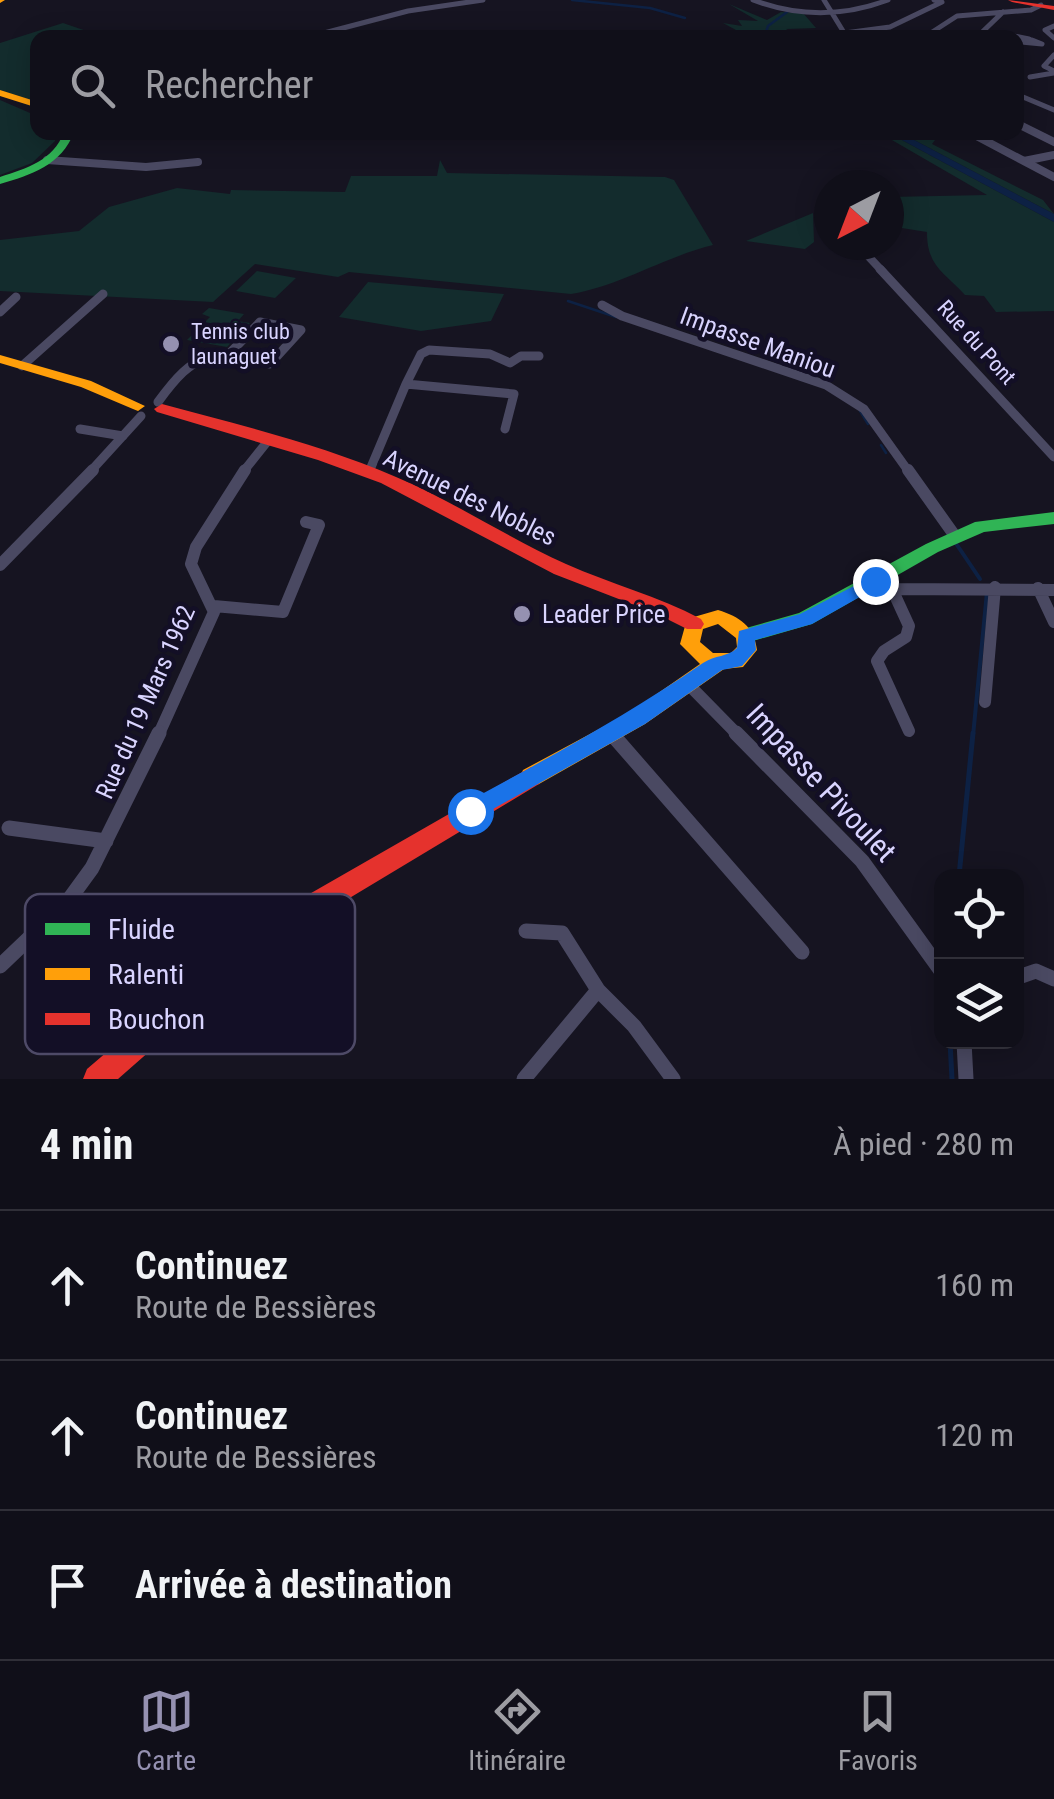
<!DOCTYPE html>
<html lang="fr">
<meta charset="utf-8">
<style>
:root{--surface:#100f19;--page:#1e1d26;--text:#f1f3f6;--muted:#9c9ca2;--line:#302f38;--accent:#9591b1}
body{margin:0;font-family:"Roboto Condensed",sans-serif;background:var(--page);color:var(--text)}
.controls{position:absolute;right:30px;bottom:30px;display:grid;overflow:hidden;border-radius:20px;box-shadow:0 5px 25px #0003}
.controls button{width:90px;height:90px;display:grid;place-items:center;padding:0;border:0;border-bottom:2px solid var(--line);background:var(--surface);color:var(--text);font:50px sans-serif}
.compass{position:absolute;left:814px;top:170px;width:90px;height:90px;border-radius:50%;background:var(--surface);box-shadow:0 5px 25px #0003;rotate:222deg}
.stop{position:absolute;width:30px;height:30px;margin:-22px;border:8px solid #1a73e8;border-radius:50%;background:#fff}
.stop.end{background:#1a73e8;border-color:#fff;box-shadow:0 2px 10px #0008}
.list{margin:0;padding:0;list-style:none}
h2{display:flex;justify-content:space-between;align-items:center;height:130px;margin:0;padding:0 40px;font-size:42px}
h2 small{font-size:32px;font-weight:400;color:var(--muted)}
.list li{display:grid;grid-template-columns:65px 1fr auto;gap:30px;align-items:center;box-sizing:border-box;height:150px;padding:0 40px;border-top:2px solid var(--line)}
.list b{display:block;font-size:38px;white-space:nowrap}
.list p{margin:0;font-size:32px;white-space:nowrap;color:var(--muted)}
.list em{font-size:32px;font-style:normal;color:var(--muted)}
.icon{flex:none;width:55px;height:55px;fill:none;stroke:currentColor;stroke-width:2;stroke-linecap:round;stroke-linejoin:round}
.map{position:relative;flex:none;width:1054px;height:1079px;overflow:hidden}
.search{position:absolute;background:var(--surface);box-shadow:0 5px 25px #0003;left:30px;right:30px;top:30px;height:110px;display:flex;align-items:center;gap:25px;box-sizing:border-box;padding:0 35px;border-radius:20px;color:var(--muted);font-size:38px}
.sheet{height:580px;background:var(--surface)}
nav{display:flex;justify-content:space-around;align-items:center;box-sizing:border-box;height:140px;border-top:2px solid var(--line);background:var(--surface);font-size:28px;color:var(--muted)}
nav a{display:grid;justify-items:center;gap:5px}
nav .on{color:var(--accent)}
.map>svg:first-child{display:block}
</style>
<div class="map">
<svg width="1054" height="1079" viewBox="0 0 1054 1079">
<rect width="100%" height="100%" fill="#161421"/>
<path fill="#132c2d" d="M729 4 767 20 781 12 803 13 816 28 786 29 799 37 779 30 771 37H752V34L758 32 736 30 723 23 742 26 738 20 758 21Z
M63 23 104 37 38 38 37 102 0 90V43Z
M0 100 37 116 38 132 56 133 55 141 32 163 0 175Z
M872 133H889L1054 222V311L996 312 984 296 965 295C943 271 927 266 927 232L889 226V197L987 195 885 136Z
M901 133 932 138 935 140 932 144 1043 200 1054 214Z
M440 160 447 173 665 177 674 180 713 245C664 257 620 286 571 294L349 272 338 277 255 264 213 302 0 291V240L79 231 109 207 177 188 230 194 231 190 345 192 351 176H437Z
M813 213 814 242 805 249 746 241Z
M257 271 296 278 275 298 236 291Z
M368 282 504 294 491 321 421 331 339 317Z
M209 308 244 314 238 321 250 323 227 347 187 340 210 317 202 314Z"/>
<path fill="#0d2144" d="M889 133H901L1054 214V222Z"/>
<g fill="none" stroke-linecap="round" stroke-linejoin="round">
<path stroke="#0d2144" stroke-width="2.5" d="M572 0 650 8 685 18
M764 38 768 26 787 12
M568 301 616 317
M860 411 868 424
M881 445 886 453"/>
<path stroke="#0d2144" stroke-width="4" d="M955 542 980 579
M973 736 987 592"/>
<path stroke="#0d2144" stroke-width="5" d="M959 876 973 733
M950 1042 952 1079"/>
<path stroke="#4a4962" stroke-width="5" d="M753 0C798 17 843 17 888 0
M824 0 843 31
M1054 26 1045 30 1054 38
M1005 34 1029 39
M305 38 408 11 483 0
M807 38 890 27 942 2 934 0
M923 38 957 16 1031 10 1041 5
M976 38 1003 12
M1032 40 1042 44 1021 42Z
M1054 55 1044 66 1054 71
M1030 77 1054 73
M1016 94 1054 110"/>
<path stroke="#4a4962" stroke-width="8" d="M1016 123 1054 142
M969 132 1054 177
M47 160 146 167 198 162
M1024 161 1054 155
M869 257 883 272"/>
<path stroke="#4a4962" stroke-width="9" d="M880 269 1054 457
M602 305 622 316 826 385 864 409 909 472
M0 312 16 297
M22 366 103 294
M406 384 421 354 429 350 490 354 510 363 521 356H539
M158 402C196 350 209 351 270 364L301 330 260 322 228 355
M80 429 123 436
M90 472 141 416
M243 472 267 442
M369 472 406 384 514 394 505 429"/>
<path stroke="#4a4962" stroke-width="12" d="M908 470 955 536
M0 565 93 470
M875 581 892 589 909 626 906 637 884 651 877 661 909 731
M1038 588 1054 622
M892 589 1054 590
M214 606 283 612 319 525 306 522
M689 685 739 736
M985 702 995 587
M158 736 214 612 191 564 196 547 245 470"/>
<path stroke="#4a4962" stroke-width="15" d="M611 733 802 952
M736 733 862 861 942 972
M9 828 106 841
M42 928 73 956 93 960
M0 966 68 901 92 868 159 733
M1016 978 1036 971 1054 979
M598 990 634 1026 673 1079
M964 1042 966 1079
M524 1079 598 990 562 933 526 931"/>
<path fill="#30b455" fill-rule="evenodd" d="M64 132H74C62 165 31 175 0 184V177C27 168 53 161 64 132Z
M1054 512V524L984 532 938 552 812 624 746 643 739 640 736 635 739 630 799 613 926 544 975 522Z"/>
<path fill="#ff9f0a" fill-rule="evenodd" d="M0 0H5L0 3Z
M0 90 38 102V108L0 96Z
M0 355 91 381 145 406 138 411 133 409 81 387 0 363Z
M718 610C740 617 754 626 757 650L743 667 724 669 645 724 539 784 531 787 523 784 520 777 523 770 631 712 700 664 680 644 687 619ZM718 624 736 638 737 647 731 653H713L700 642 703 629Z"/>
<path fill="#e5322d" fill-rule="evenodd" d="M1008 0 1054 6V10L1012 2Z
M162 404C240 425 322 445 396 477 455 502 508 538 566 564 611 584 658 596 701 619L704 624 701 629H687L655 613 554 574 381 483 318 460 157 412 154 409Z
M531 767 539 770 542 777 539 784 303 926 250 963 118 1079H83L87 1069 232 945 285 908Z"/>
</g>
<path fill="#1a73e8" d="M875 575 881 577V585L812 624 755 640 756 650 742 666 722 670 645 724 477 818H463L459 811 463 804C545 760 626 716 703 663 715 655 728 657 737 648L739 631 800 614Z"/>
<g fill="#9591b1" stroke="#130f26" stroke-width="4">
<circle cx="171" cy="344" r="10"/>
<circle cx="522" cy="614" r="10"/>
</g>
<g text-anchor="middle" stroke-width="9" stroke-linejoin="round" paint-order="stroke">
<g font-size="22" fill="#d9d4ff" stroke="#130f26" text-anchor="start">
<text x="191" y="339">Tennis club<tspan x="191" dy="25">launaguet</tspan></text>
</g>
<g font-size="22" fill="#d9d4ff" stroke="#130f26">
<text transform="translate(977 342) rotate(48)" y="8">Rue du Pont</text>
</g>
<g font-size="25" fill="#d9d4ff" stroke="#130f26">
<text transform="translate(758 342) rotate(20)" y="9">Impasse Maniou</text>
<text transform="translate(470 497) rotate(26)" y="9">Avenue des Nobles</text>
<text transform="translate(145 702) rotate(-66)" y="9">Rue du 19 Mars 1962</text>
</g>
<g font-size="25" fill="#d9d4ff" stroke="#130f26" text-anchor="start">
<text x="542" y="623">Leader Price</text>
</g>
<g font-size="30" fill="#d9d4ff" stroke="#130f26">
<text transform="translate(821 783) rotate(47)" y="10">Impasse Pivoulet</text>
</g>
</g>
<rect x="25" y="894" width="330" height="160" rx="15" fill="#130f26" stroke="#4e4a67" stroke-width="2.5"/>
<rect x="45" y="923" width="45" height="12" fill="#30b455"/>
<rect x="45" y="968" width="45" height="12" fill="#ff9f0a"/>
<rect x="45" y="1013" width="45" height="12" fill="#e5322d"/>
<g font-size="28" fill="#d9d4ff">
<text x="108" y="939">Fluide</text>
<text x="108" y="984">Ralenti</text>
<text x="108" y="1029">Bouchon</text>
</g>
</svg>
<div class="controls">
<button><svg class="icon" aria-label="locate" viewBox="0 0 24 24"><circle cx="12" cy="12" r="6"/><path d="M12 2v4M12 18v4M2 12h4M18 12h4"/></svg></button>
<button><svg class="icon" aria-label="layers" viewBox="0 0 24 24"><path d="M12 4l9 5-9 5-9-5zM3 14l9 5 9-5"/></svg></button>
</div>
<svg class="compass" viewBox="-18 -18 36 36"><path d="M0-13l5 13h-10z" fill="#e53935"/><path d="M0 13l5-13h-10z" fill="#9c9ca2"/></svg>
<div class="stop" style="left:470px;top:811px"></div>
<div class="stop end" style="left:875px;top:581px"></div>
<div class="search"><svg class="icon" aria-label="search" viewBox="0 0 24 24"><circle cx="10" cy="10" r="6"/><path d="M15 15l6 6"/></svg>Rechercher</div>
</div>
<section class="sheet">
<h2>4 min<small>À pied · 280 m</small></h2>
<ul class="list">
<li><svg class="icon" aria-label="ahead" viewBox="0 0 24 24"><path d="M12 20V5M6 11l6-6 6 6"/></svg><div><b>Continuez</b><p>Route de Bessières</p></div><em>160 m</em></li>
<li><svg class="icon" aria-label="ahead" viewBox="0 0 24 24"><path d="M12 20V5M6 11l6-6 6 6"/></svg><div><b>Continuez</b><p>Route de Bessières</p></div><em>120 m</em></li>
<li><svg class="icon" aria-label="arrive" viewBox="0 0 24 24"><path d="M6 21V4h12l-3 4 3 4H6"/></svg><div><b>Arrivée à destination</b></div></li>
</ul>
</section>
<nav>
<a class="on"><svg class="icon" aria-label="map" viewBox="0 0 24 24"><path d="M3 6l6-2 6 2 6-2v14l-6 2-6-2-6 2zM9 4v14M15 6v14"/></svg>Carte</a>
<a><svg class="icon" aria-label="directions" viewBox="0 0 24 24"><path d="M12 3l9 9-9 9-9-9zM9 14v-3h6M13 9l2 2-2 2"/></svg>Itinéraire</a>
<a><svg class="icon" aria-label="saved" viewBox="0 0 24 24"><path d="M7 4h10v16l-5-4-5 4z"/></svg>Favoris</a>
</nav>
